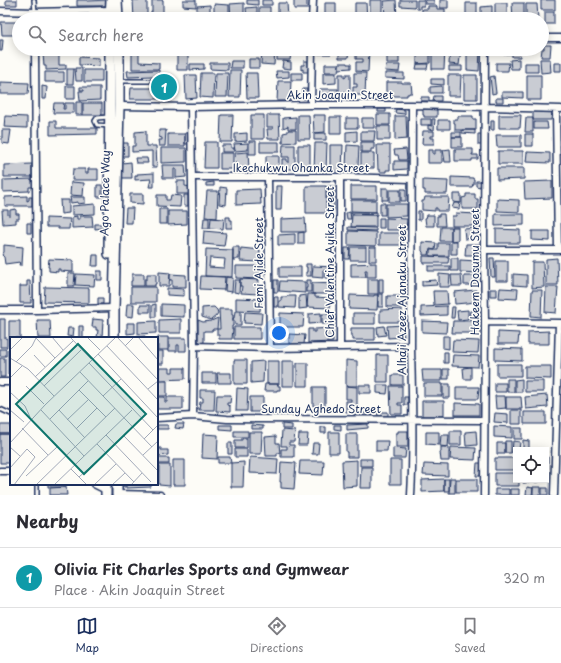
<!DOCTYPE html>
<meta charset="utf-8">
<style>
:root{--surface:#fff;--page:#f7f7f7;--text:#2b2b33;--muted:#7c7c81;--line:#e1e1e2;--accent:#1b2f5e}
body{margin:0;font-family:"Playpen Sans",sans-serif;background:var(--page);color:var(--text)}
.controls{position:absolute;right:12px;bottom:12px;display:grid;overflow:hidden;border-radius:0px;box-shadow:0 2px 10px #0003}
.controls button{width:36px;height:36px;display:grid;place-items:center;padding:0;border:0;border-bottom:1px solid var(--line);background:var(--surface);color:var(--text);font:20px sans-serif}
.you{position:absolute;left:279px;top:333px;width:14px;height:14px;margin:-10px;border:3px solid #fff;border-radius:50%;background:#1a73e8;box-shadow:0 0 0 6px #1a73e833}
.badge{display:grid;place-items:center;width:26px;height:26px;border-radius:50%;background:var(--accent);color:#fff;font-size:13px;font-weight:700}
.pin{position:absolute;translate:-50% -50%;border:2px solid #fff;box-shadow:0 1px 4px #0006}
.list{margin:0;padding:0;list-style:none}
h2{display:flex;justify-content:space-between;align-items:center;height:52px;margin:0;padding:0 16px;font-size:17px}
h2 small{font-size:13px;font-weight:400;color:var(--muted)}
.list li{display:grid;grid-template-columns:26px 1fr auto;gap:12px;align-items:center;box-sizing:border-box;height:60px;padding:0 16px;border-top:1px solid var(--line)}
.list b{display:block;font-size:15px;white-space:nowrap}
.list p{margin:0;font-size:13px;white-space:nowrap;color:var(--muted)}
.list em{font-size:13px;font-style:normal;color:var(--muted)}
.icon{flex:none;width:22px;height:22px;fill:none;stroke:currentColor;stroke-width:2;stroke-linecap:round;stroke-linejoin:round}
.map{position:relative;flex:none;width:561px;height:495px;overflow:hidden}
.search{position:absolute;background:var(--surface);box-shadow:0 2px 10px #0003;left:12px;right:12px;top:12px;height:44px;display:flex;align-items:center;gap:10px;box-sizing:border-box;padding:0 14px;border-radius:22px;color:var(--muted);font-size:15px}
.sheet{height:112px;background:var(--surface)}
nav{display:flex;justify-content:space-around;align-items:center;box-sizing:border-box;height:56px;border-top:1px solid var(--line);background:var(--surface);font-size:11px;color:var(--muted)}
nav a{display:grid;justify-items:center;gap:2px}
nav .on{color:var(--accent)}
.map>svg:first-child{display:block}
</style>
<div class="map">
<svg width="561" height="495" viewBox="0 0 561 495">
<rect width="100%" height="100%" fill="#fdfcf7"/>
<filter id="ink" filterUnits="userSpaceOnUse"><feTurbulence type="fractalNoise" baseFrequency=".025" numOctaves="2"/><feDisplacementMap in="SourceGraphic" scale="8" xChannelSelector="R" yChannelSelector="G"/><feConvolveMatrix kernelMatrix="1 2 1 2 8 2 1 2 1" color-interpolation-filters="sRGB"/></filter>
<g filter="url(#ink)">
<path fill="#c9ccd3" stroke="#1b2f5e" fill-rule="evenodd" d="M6 0H17V5H6Z
M77 0H87V1L109 0V6H77Z
M133 0H147V19H134Z
M152 0H163V16H165L166 19H151V12H152Z
M183 0H196V7L183 6Z
M247 0H258V5L247 4Z
M262 0H272V5H262Z
M294 0H307V9H294Z
M370 0H382V19H370Z
M396 0 397 19H385L384 1Z
M400 0H415V7L400 6Z
M417 0H424V6H420V9H417Z
M425 0H434V4H425Z
M440 0H448V8H440Z
M541 0H555V10H541Z
M244 3V19H231L230 4Z
M278 3H287L288 19H278Z
M325 3H336V19H325Z
M355 3H366L367 19H355Z
M466 3H477V19H466Z
M495 3H507V19H495Z
M512 3H524V19H513Z
M214 4 229 5V19H214Z
M526 4H537L538 19H526Z
M210 5V18H208V19H197V6Z
M428 6H437V9H445V19H422V9H428Z
M492 6V19H481V7Z
M257 7V19H247L246 8Z
M259 7H270V19H259Z
M545 12H554V24H545Z
M1 22H19V35H2Z
M0 40H3L2 51H0Z
M544 45H551L550 57H541L542 49H544Z
M63 49H75V52H63Z
M79 49H104V52H79Z
M132 49H139V62L159 63V69H132Z
M177 49H188V70H177Z
M262 49H275L274 65 261 64Z
M280 49H292V52H280Z
M316 49H331V54H316Z
M339 49H349L348 58H339Z
M356 49H369L368 72 356 71V62H363V59H356Z
M387 49H399V63H387Z
M417 49H430V63L417 64Z
M432 49H445L444 69H432Z
M450 49H461L459 65 449 64Z
M467 49H480L479 71 467 70Z
M498 49H519L520 57H512V54H498Z
M44 52H59V65H66V69L46 70V66H44L43 54H44Z
M277 52 291 53 290 60H277Z
M79 57 99 58V66L79 65Z
M249 59H259V68H249Z
M519 59V69H511L510 60Z
M540 59H550L551 72 541 73Z
M231 61H243V68H230Z
M283 61 291 62V69L282 68Z
M304 61H308L309 72H303V69L301 70V65H304Z
M210 63H228V70L210 69Z
M339 63H347V64H351V68L339 69Z
M496 63H509L508 71H496Z
M525 63H538V72H525Z
M554 63H561V71H554Z
M190 64H204V69L190 70Z
M325 64H339L338 72H325Z
M417 64H428L427 69H416Z
M386 65H400L399 72 385 71Z
M449 66H462V71H449Z
M75 68H82V81H76Z
M67 69H74L73 84H67Z
M84 70H102V82H84Z
M159 70V99H130L131 88H152V76L128 77 127 71Z
M230 70H241L240 97H229Z
M276 71H289V77L277 78Z
M45 72H64V82H45Z
M201 73H214L213 98 200 97Z
M216 73H228L227 97H215Z
M246 73H257L258 98H247Z
M291 73H302V80H291Z
M323 73H336V83L323 84Z
M354 73H366L365 95H353V87H357V84H354Z
M385 73H404V79L385 78Z
M339 74H344V78L346 77V74H350V92H339Z
M168 75 170 98H161L159 76Z
M185 75H196L197 98 186 99Z
M448 75H461L460 96H448Z
M464 75H477V99H464Z
M527 75H541V100H527Z
M494 76 496 93 492 94 490 77Z
M431 79H444V85L431 84Z
M278 81H291L290 101H277Z
M0 82 29 83 28 94H0Z
M386 82H402V83H411L412 93H409V94H407V96H391V94H386Z
M42 86 47 87 46 99H42Z
M66 86H75V99H66Z
M442 86V93H430V87Z
M80 87H100V100L80 101 79 91H84V90H80Z
M303 89H307V99H302Z
M320 89H338V99H320Z
M502 92H523V98L502 97Z
M434 96H441V101H433Z
M421 97H429V101H421Z
M496 98H503V102H496Z
M76 102H82V115H76Z
M54 103H64L63 109H65V103H74V113H53Z
M83 103H102V115H83Z
M378 109H386V112H378Z
M396 109 405 110V114L395 113Z
M423 109 437 110V117H424V115H423Z
M533 111 552 112 551 120H533Z
M377 114H390V125H377Z
M221 115H233L232 142H220Z
M251 115H264V139H251Z
M267 115H279L280 139H268L267 129H273V127H267Z
M298 115H309L310 139H298Z
M313 115H325V132L314 133Z
M499 115H521L520 128H499Z
M5 116 27 117V128L4 127Z
M395 116H406L407 139 395 140Z
M458 116H473V119H476V130H455V123H454V119H458Z
M296 117V129H288V126L283 128V118Z
M330 117H341V134H330Z
M346 118H358V128H346Z
M362 118H374V128H362Z
M526 118H533V132H525Z
M421 119H431V125H421Z
M432 119H435L434 130 428 129V125L432 126Z
M438 120H450V129H438Z
M50 121H56V128H97V134L50 135Z
M491 121H494V130H491Z
M534 122H547L548 129H534Z
M377 126H390V140H377Z
M2 130H11L9 144 2 143Z
M159 130H166L165 146H159L158 140H162V138L159 137Z
M288 130H296V142L282 143V141H283V133L288 132Z
M462 130H475V134L462 133Z
M146 131V146H156L157 167H152V151L132 152V146H135V132Z
M357 131V141L346 142V132Z
M361 131H375L374 141H361Z
M423 131H434V136H430V138H434V144H422Z
M452 132H461V137H452Z
M185 133H190V144H185Z
M247 133V141L235 142V134Z
M314 133H326V140H314Z
M168 134H185V146H168Z
M478 134H481V145H478Z
M525 134H533V146H525Z
M496 135H521V147H497Z
M452 137H462V147H452Z
M249 141H256V154H249Z
M205 142H217V168H204Z
M260 142H279V152H260Z
M361 142H374V149H371V152H361Z
M122 143H128V156H122Z
M248 143V150L235 151 234 144Z
M315 143H327L326 171 314 170Z
M222 145H231V148H234V152H222Z
M283 145H295V169H282V159H287V162H289V157H282Z
M298 145H310V167H298Z
M330 145H343L342 171H330Z
M347 145 359 146 358 167H346Z
M377 145H390V170H386V172H380V170H378Z
M161 148H186V162L161 163Z
M406 149 407 160H399L398 155H395L394 150Z
M450 149 451 162H445L443 150Z
M455 149H473V154H472V155H478V159H472V161H455Z
M428 150H433V154H435V150H442V163H428Z
M498 151H523V164H498Z
M248 152 249 169 236 170 235 153Z
M527 152 550 153V163L526 162Z
M220 153H233V169H220Z
M361 153H374V168H361Z
M266 156H279V170H266Z
M135 158H147L148 163H136Z
M394 161H407V169L394 170Z
M131 162 132 178H122V163Z
M32 164V177H4V165Z
M162 165H185L186 177 176 178V169H174V178H163Z
M497 168H524V179L497 180Z
M73 169H85V173H88V169H98V180H72Z
M154 173V187H149L151 179 135 180V176H137V174Z
M451 177 473 178V179H474V184H473L472 187H451Z
M32 179 33 187H29V191L3 192V180Z
M423 180 448 181 447 194H425V190H423Z
M177 181H185V186L191 187V194H177Z
M476 181H481L480 187 476 186Z
M552 181V198L525 199 524 182Z
M71 182 84 183 83 196 70 195Z
M214 182V186H206V183Z
M97 185H102V197H97Z
M276 186H282L281 210H276Z
M306 186H326V213H306Z
M327 186H334V211H327Z
M351 186H377V199H351Z
M220 187 227 188 226 205 219 204Z
M382 188H388V200H382Z
M260 189 261 204 236 205V190Z
M401 189H406V201H401Z
M389 190H400V202H389Z
M207 191H218L217 218 205 217Z
M130 194H143V204L130 203Z
M453 194H461V203L453 202Z
M466 194H475V199H478V209H462V198L466 197Z
M157 195H166V200H170L171 195 181 196 180 207 157 206Z
M184 195H188V206H184Z
M27 196V201L29 200V197H32V206H5V197Z
M70 197H85V203L78 204V202L71 203Z
M425 197H449L448 211H437V208H435V211L422 210V201H424Z
M497 199 519 200V212L497 211Z
M60 200H69V213L61 214Z
M351 200H376V212L351 211Z
M380 203H385V215H380Z
M454 203H460L459 209 452 208Z
M95 204V214L72 215V206Z
M386 204H407V216L386 217Z
M126 208H133L132 223H125Z
M16 209V214H19V219H16V223L3 224 2 210H8V215H10V210Z
M159 209H167V224H159Z
M168 211H187V224L168 225Z
M418 211H421V220H418Z
M350 212 351 219H347L346 213Z
M351 212H377V215L351 214Z
M456 213 478 214V218L481 219V221H478V226H452V216H456Z
M439 214H444L445 226H437V216H439Z
M495 214H524V225L495 226Z
M352 215H376V227H351Z
M427 215H434V226H426L425 218H426Z
M77 216V219H80V216H92L93 227 72 228V217Z
M226 217H230V220H232V228H226Z
M46 218 70 219 69 229H58V227H46Z
M204 218H209V228H203Z
M211 218 224 219 223 229 210 228Z
M305 218 306 232H281V219Z
M379 218H384V228H379Z
M386 218 407 219 406 230H386Z
M27 223H31V233H27Z
M95 224H104V228L95 229Z
M348 227 376 228V231L348 230Z
M441 227H451V241H440Z
M451 227H458V240L451 241Z
M477 228V238L465 239 464 229Z
M496 229 520 230V243H496Z
M204 231 226 233 224 246 203 244Z
M348 231 376 232V246L348 245Z
M532 231H550V241L532 240Z
M304 232V244H298V233Z
M379 233H403V245H379Z
M295 234V245H278V235Z
M451 241H457V254H451Z
M422 242 436 243 435 250 430 249 429 255H423V252L422 251Z
M438 243H449V256H430V250H438Z
M466 244H479V255H465Z
M4 245 23 247 22 265H19L20 262 5 264 4 257 2 255 4 252Z
M401 246H408V253H401Z
M233 247H239V259H236V260H233Z
M350 247H366V260H350Z
M369 247H376V261H369Z
M241 248 260 250 259 262 240 261Z
M345 248H350L349 259H345Z
M206 249 233 250 232 277 205 276ZM210 258 225 259 224 268 209 267Z
M93 255H98V266H92Z
M423 256 449 257 448 263H423Z
M451 258H458V271H451Z
M490 258H494L495 277H491Z
M557 258 558 285H546V259Z
M49 259 73 260V272L60 271V269H58V272L49 271V267H48Z
M460 260 478 261V273L460 272Z
M496 261H508V281H496Z
M532 262H543L544 287 532 288Z
M376 263V277H367V270H365L366 277H351V264Z
M306 264H311V276H306V272H307V267H306Z
M236 266H260L259 279 236 278Z
M313 266 336 267 335 278H325V270H323V278L312 277Z
M428 266H450V271H428Z
M279 267H301V277H279Z
M97 271H102V280H97Z
M159 272 170 273 169 286H159Z
M68 273H75L74 286H68Z
M76 274 95 275 94 286 75 285Z
M132 274H144V286H131V281H132Z
M147 274H156V284H155V286H145V279H147Z
M170 274 186 275V287H172V280H170Z
M439 274 450 275 449 287H439Z
M513 274 527 275V286L513 285Z
M451 275H461L462 286H452Z
M201 276 225 277 224 290 200 289Z
M464 276H477V285H464Z
M226 277 233 278 232 292 225 291Z
M240 279 259 280 258 294 241 293 242 286H240Z
M368 279H378V294H368Z
M379 279H383V293H379Z
M235 280H240L239 293 234 292Z
M274 280H278V292H274Z
M306 280H311V292H306V288H307V284H306Z
M436 280 437 285 422 286V281Z
M27 281H30L31 303H20V286H27Z
M280 281 305 282V293L279 291Z
M312 283 335 284V294H312Z
M45 287 89 288V303L44 302Z
M131 287H156V302H131Z
M546 287H558L556 313 545 312Z
M167 288 184 289V296L167 295Z
M500 288 518 289 517 299 499 298Z
M490 289H497V296H490Z
M476 290 477 302 455 304 454 292Z
M532 290H542L541 317 531 316Z
M433 291H447L448 304 434 305Z
M308 294H315V297L331 298 330 308 307 307Z
M378 294H383V307H378Z
M306 295 307 308 299 309V296Z
M350 295 374 296V295H378L377 310 349 309Z
M287 296H296L295 308 279 307V301H281V297H287Z
M387 296H404V307H387Z
M274 297H278V307H274Z
M98 298H103V304H98Z
M236 298 261 299 260 311 236 310Z
M127 304H134L133 317 126 316Z
M156 304V317H152V305Z
M161 304 184 305V317L161 316Z
M140 305H150V312H140Z
M447 306V315L421 316V307Z
M214 307 217 310 218 313 216 316 211 320 202 317V308Z
M452 307H455L454 318H451Z
M219 309H232V315H233V326H232V329H233L232 339H219V335H217V329H220Z
M402 309V322H380V310Z
M468 310V319L458 320 457 311Z
M235 311H241V325H235V321H233V318H234Z
M470 311H479V320L469 319Z
M245 312 262 313 261 324 244 323Z
M280 313 304 314 303 327H280Z
M321 313V323L309 324V314Z
M353 313H375V324H353Z
M322 314H333V324H322Z
M218 318 217 329H213L212 331H204V342L202 343 198 341V320L203 322 211 321Z
M0 319H5V338H7V347H0Z
M93 319 103 320 102 338H97L98 330H96V327H92Z
M181 319V333H159V320Z
M37 320H50L51 338H38Z
M9 321H20V338H11V345H9Z
M156 321V333L138 334V322Z
M422 321 447 322 446 333 422 332Z
M453 321H477V333H452Z
M127 323H135V333L127 334Z
M403 325 404 337 388 338 387 326Z
M79 326H83V338H79Z
M384 326 386 335 378 336 377 327Z
M234 327H260V339H234Z
M68 328H74L73 337 67 336Z
M333 328V342L308 343V329H313V332H315V329Z
M351 328H375V340H353V337H352V334H351Z
M549 331V344H528V332Z
M498 332 519 333 518 344H498Z
M289 334 305 335 304 344H289Z
M145 336V338H131L130 337Z
M443 336H449V349L443 348Z
M158 337H168V350H158Z
M169 338H186V351H179V345H177V351H169Z
M453 340 479 341 478 353 452 352Z
M495 348 522 349V361L495 360Z
M0 349H6V356H0Z
M8 349H11V375H8Z
M157 351H163V364H157Z
M444 352H448V363H444Z
M377 355H388V382H377Z
M453 355 479 356 478 367 452 366Z
M0 358H5V377H0Z
M234 360H247V384H234Z
M346 360 357 361V386H346Z
M264 361 263 382 251 383V362Z
M267 361H279V384H267Z
M282 361H294V386H282Z
M297 363H308V386H297Z
M497 364H521V376H497Z
M525 366H551V379L525 378Z
M471 367V379H464L463 368Z
M159 368H170V372H173V368H185V379L159 380Z
M443 369H449V379H443Z
M422 370H442V381H423Z
M202 373H216V383H202Z
M217 373H231V383H218Z
M392 375H403V385H392Z
M507 379H514V392H507Z
M522 379V392H515V380Z
M158 381H167V396H158Z
M525 381H543V392H525Z
M424 383H442V396H424Z
M495 383H506V392H495Z
M265 384H278V386H280V390H277V391H264Z
M443 384H450V398H443Z
M359 385H371V393H359Z
M377 385H388L387 394 377 393Z
M346 386 357 387V412H346V401H351V399H346Z
M390 386H402V403H398V405H402V414H391Z
M313 387H325V406H313Z
M456 387H479L478 399H456Z
M237 388 248 389 247 411H236Z
M200 390H215L214 410H199L200 402H203V398H200Z
M217 395H231L230 403H227V405L230 406V412L216 411Z
M547 395 548 407 526 409 525 397Z
M495 396H505L506 408 496 409Z
M157 397H165V402H167V397H183V409H157Z
M250 397H263V412H250Z
M404 397H408V405H404Z
M506 397H521L522 409H506Z
M422 401H444V416H422Z
M455 403 479 404V415H455Z
M511 410H521V424H511Z
M377 412H388V416H378Z
M524 412H546V424H524Z
M354 413H373V416L354 417Z
M495 413 508 414V423L494 422Z
M176 424H184L183 429 175 428Z
M282 424 292 425V429H282Z
M368 424V428L347 430V425Z
M0 425H11V434H0Z
M157 425H168V429H157Z
M219 425H232V430L219 429Z
M251 425 263 426V429H251Z
M334 425H341V430L334 429Z
M494 426 512 427V438L494 437Z
M321 427H326V433H321Z
M514 428H522V439H514Z
M282 430 295 431 294 442H289V445H294V457H281V449H287V446H281Z
M234 431H248V437H234Z
M398 431H408V447H396V433H398Z
M450 431H461V445H450Z
M476 431 477 445 466 446 465 432Z
M249 432H262L261 454H249Z
M329 432H339V453H329Z
M426 432H439V445L426 444Z
M0 434H9V463H0Z
M203 434 218 435 217 459 202 458Z
M299 434H308L307 445H298Z
M346 434H357V457H347V452H346Z
M10 435H11V463H10Z
M441 435H449L448 447 440 446Z
M276 436V443H279L280 453H277V456H266L265 437Z
M242 438H247V448H235V440H242Z
M523 440 529 441V450H523Z
M376 441H388L387 451H376Z
M505 441H511V453H505Z
M513 441 520 442 519 450H516V453H512Z
M228 443H232V454H228Z
M313 443H319L318 454H312Z
M497 443H505V454H497Z
M441 447H449V461H441L440 452H441Z
M451 447 476 448 475 460 450 459Z
M157 448H161V450H168V455L157 456Z
M393 448 406 449 405 458H393Z
M235 449H247V457H235Z
M218 457H230L231 463H218Z
M250 457 278 459 277 474 249 473Z
M546 457H548V469H546Z
M157 458H169V464H157Z
M495 458H516V470H495Z
M360 459H372V466H360Z
M173 460H185V485H173Z
M357 460V486L343 487 342 461Z
M390 460H401V484H390Z
M300 461H324L323 475 299 474Z
M244 462 243 487H231V463Z
M281 462 296 463 294 489 281 488V482H280Z
M477 463H481L480 476H476Z
M424 464 448 465V476L423 475Z
M159 465H170V486L159 485Z
M361 467H372V488H360Z
M495 473H516V480H519V486H495Z
M450 478H455V493H449Z
M444 479H449V491H444Z
M444 479V491L422 492V480Z
M456 479H477V492H456Z
M523 480H538V482L523 483Z
M48 484H66V487H48Z
M122 484H151V487L126 488V485H125V487H123Z
M66 487 67 495H50V488Z
M527 487 533 488 532 495H526Z
M533 487H541V495H533Z
M542 488H548V495H542Z
M495 489H509V495H495Z
M510 489H519V495H510Z"/>
<g fill="none" stroke-linecap="round" stroke-linejoin="round">
<defs>
<path id="service" d="M34 0 35 12
M121 81H149
M108 117 97 118 95 121 97 125 109 126
M0 409 11 414
M37 495V484"/>
<path id="minor" d="M0 11 35 12 111 10
M312 19 313 0
M542 38H561
M35 49 37 310
M311 105 312 49
M119 106 191 107 311 105H412L561 109
M191 107 194 346 193 416
M556 110 558 250
M192 177H340L411 179
M268 177 270 348
M484 250H561
M0 310H37L114 308
M485 322 561 323
M194 346 270 348 411 346
M340 347V177
M0 382H11
M157 418 193 416 227 419 484 420
M0 471H11
M94 484 106 490
M117 494 160 495
M411 495C414 446 412 396 411 347 411 266 411 185 412 105
M484 495 485 322 484 250 485 49
M554 495 559 323"/>
<path id="secondary" d="M117 0 118 19
M110 19 111 0
M109 254 110 49
M114 338V308L119 106V49
M106 495V484
M117 495V484"/>
</defs>
<use href="#service" stroke="#1b2f5e" stroke-width="6"/>
<use href="#minor" stroke="#1b2f5e" stroke-width="9"/>
<use href="#secondary" stroke="#1b2f5e" stroke-width="12"/>
<use href="#service" stroke="#fdfcf7" stroke-width="3"/>
<use href="#minor" stroke="#fdfcf7" stroke-width="6"/>
<use href="#secondary" stroke="#fdfcf7" stroke-width="9"/>
</g>
</g>
<g text-anchor="middle" stroke-width="3" stroke-linejoin="round" paint-order="stroke">
<g font-size="11" fill="#1b2f5e" stroke="#fdfcf7">
<text x="340" y="99">Akin Joaquin Street</text>
<text x="301" y="172">Ikechukwu Ohanka Street</text>
<text transform="translate(105 193) rotate(-89)" y="4">Ago Palace Way</text>
<text transform="translate(330 262) rotate(-90)" y="4">Chief Valentine Ayika Street</text>
<text transform="translate(259 263) rotate(-90)" y="4">Femi Ajide Street</text>
<text transform="translate(475 272) rotate(-90)" y="4">Hakeem Dosumu Street</text>
<text transform="translate(402 300) rotate(-90)" y="4">Alhaji Azeez Ajanaku Street</text>
<text x="321" y="413">Sunday Aghedo Street</text>
</g>
</g>
<g transform="translate(10 337)">
<rect width="148" height="148" fill="#fdfcf7"/>
<path fill="none" stroke="#a3aaba" stroke-width="1" d="M42 0 53 13M60 0 81 22M77 0 90 13M107 0 148 43M128 0 148 23M97 9 148 63M115 9 124 0M0 13 13 0M88 17 148 81M24 18 35 30M0 21 18 32 44 59M6 25 22 9 26 1 45 21M79 26 143 93M70 35 142 110M25 40 63 4M0 41 12 29M16 49 34 67M34 49 71 13M138 52 148 44M69 53 96 80M0 55 15 69 20 80M93 59 111 42M0 73 14 85M31 73 74 119M49 73 75 101M40 82 78 44M22 83 56 119M57 83 79 62M12 91 38 118M66 92 87 71M96 98 141 145M114 99 148 134M134 102 148 88M0 106 35 68 106 0M87 107 124 145M105 107 122 90M0 110 10 119M133 118 148 104M0 131 17 112 25 120 4 148M61 132 77 148M16 139 47 110M69 140 96 116M26 148 105 71M44 148 122 73M84 148 106 127M102 148 115 136M121 148 132 136"/>
<path fill="#0f766e" fill-opacity="0.15" stroke="#0f766e" stroke-width="2" d="M68 7 136 77 74 137 6 67Z"/>
<rect width="148" height="148" fill="none" stroke="#1b2f5e" stroke-width="2"/>
</g>
</svg>
<div class="controls">
<button><svg class="icon" aria-label="locate" viewBox="0 0 24 24"><circle cx="12" cy="12" r="6"/><path d="M12 2v4M12 18v4M2 12h4M18 12h4"/></svg></button>
</div>
<div class="you"></div>
<div class="pin badge" style="left:164px;top:87px;background:#0f9aa8">1</div>
<div class="search"><svg class="icon" aria-label="search" viewBox="0 0 24 24"><circle cx="10" cy="10" r="6"/><path d="M15 15l6 6"/></svg>Search here</div>
</div>
<section class="sheet">
<h2>Nearby<small></small></h2>
<ul class="list">
<li><span class="badge" style="background:#0f9aa8">1</span><div><b>Olivia Fit Charles Sports and Gymwear</b><p>Place · Akin Joaquin Street</p></div><em>320 m</em></li>
</ul>
</section>
<nav>
<a class="on"><svg class="icon" aria-label="map" viewBox="0 0 24 24"><path d="M3 6l6-2 6 2 6-2v14l-6 2-6-2-6 2zM9 4v14M15 6v14"/></svg>Map</a>
<a><svg class="icon" aria-label="directions" viewBox="0 0 24 24"><path d="M12 3l9 9-9 9-9-9zM9 14v-3h6M13 9l2 2-2 2"/></svg>Directions</a>
<a><svg class="icon" aria-label="saved" viewBox="0 0 24 24"><path d="M7 4h10v16l-5-4-5 4z"/></svg>Saved</a>
</nav>
